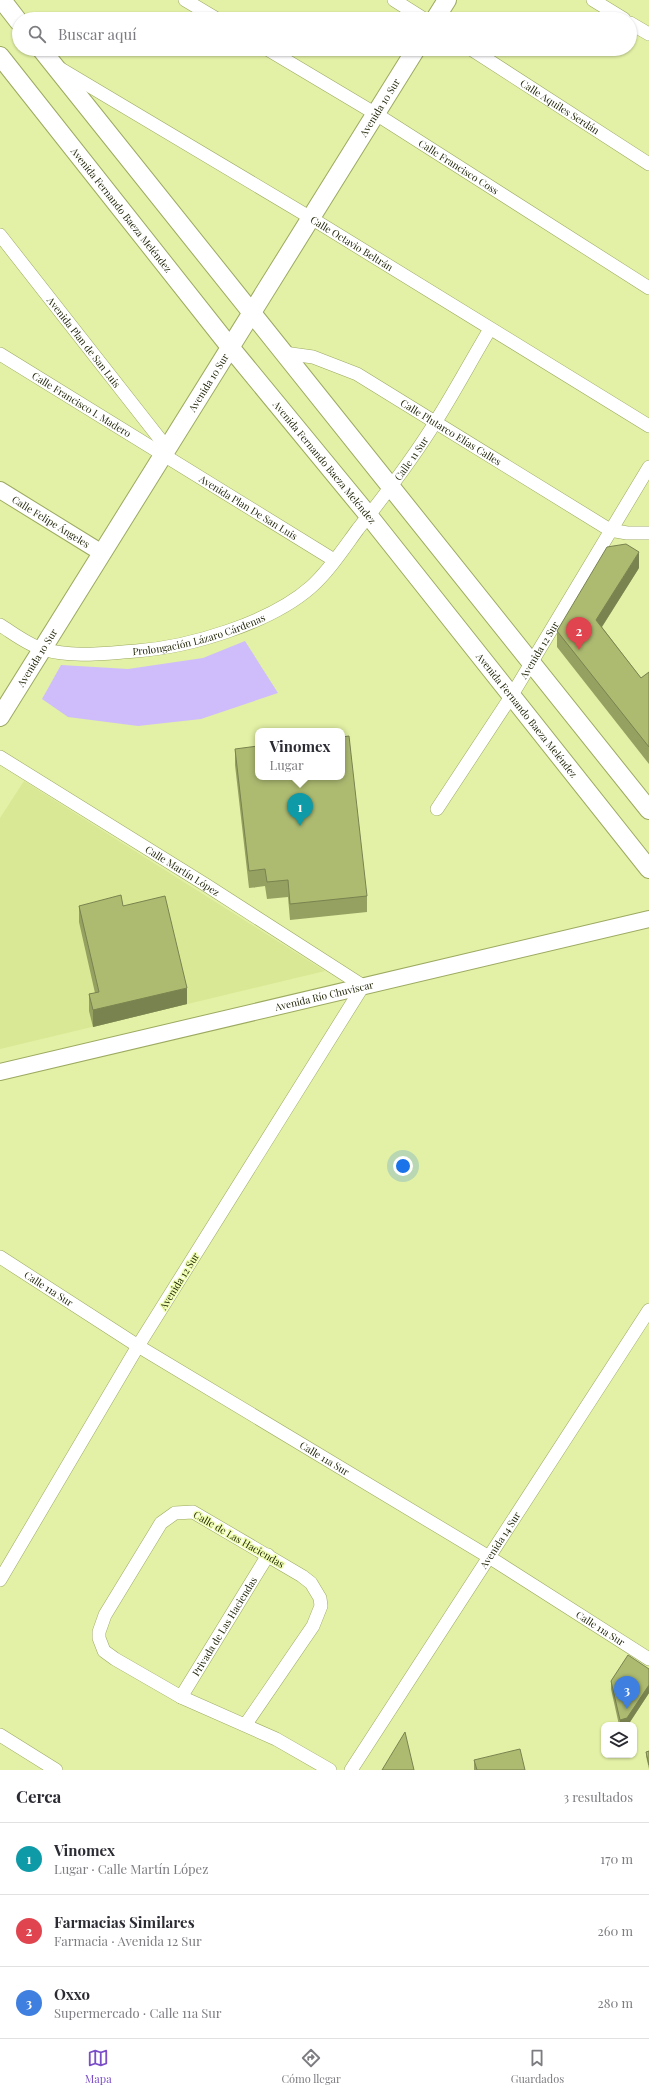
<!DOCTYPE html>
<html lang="es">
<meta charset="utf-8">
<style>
:root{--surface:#fff;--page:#f7f7f7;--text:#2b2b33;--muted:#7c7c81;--line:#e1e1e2;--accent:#7b4dc6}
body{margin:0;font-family:"Playfair Display",serif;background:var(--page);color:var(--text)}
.controls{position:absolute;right:12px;bottom:12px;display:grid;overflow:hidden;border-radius:8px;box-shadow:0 1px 3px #0004}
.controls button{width:36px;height:36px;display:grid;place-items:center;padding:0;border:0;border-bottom:1px solid var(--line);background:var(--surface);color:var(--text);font:20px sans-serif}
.you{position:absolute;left:403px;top:1166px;width:14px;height:14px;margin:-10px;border:3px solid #fff;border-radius:50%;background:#1a73e8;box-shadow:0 0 0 6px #1a73e833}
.badge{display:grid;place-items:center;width:26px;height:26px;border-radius:50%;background:var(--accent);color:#fff;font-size:13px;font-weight:700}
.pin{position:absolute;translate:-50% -33px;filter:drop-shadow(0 1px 2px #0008)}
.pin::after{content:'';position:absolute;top:21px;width:14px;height:12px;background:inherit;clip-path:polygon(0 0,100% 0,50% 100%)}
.popup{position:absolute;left:255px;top:728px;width:90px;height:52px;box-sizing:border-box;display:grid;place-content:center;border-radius:8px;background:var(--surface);filter:drop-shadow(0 1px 3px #0005);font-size:13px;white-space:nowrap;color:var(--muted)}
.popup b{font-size:15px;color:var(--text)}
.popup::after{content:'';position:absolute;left:50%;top:100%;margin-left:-8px;border:8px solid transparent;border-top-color:var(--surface)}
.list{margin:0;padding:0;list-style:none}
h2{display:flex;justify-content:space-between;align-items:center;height:52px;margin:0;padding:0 16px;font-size:17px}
h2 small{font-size:13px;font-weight:400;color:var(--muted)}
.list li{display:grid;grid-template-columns:26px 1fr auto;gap:12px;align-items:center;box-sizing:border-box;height:72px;padding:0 16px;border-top:1px solid var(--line)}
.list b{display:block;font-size:15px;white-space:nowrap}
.list p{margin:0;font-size:13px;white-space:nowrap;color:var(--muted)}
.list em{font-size:13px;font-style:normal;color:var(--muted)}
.icon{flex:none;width:22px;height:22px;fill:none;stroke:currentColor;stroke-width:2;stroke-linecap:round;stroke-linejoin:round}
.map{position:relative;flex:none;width:649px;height:1770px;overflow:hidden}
.search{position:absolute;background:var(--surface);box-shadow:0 1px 3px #0004;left:12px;right:12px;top:12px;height:44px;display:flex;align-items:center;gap:10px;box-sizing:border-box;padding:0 14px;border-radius:22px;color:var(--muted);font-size:15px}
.sheet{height:268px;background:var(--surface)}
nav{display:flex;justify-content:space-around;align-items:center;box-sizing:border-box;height:56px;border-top:1px solid var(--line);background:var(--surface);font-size:11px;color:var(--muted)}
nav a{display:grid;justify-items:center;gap:2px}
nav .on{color:var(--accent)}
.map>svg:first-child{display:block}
</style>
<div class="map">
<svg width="649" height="1770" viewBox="0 0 649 1770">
<rect width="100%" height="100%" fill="#e2f1a5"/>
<path fill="#d8e894" d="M24 781 325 971 0 1049V818Z"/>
<path fill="#cfbdfb" d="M245 641 278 693 201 719 138 726 68 717 42 699 61 665 128 669 203 658Z"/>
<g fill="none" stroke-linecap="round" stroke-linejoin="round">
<defs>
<g id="minor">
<path d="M185 0 217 19"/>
<path d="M394 0 424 19"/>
<path d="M593 0 624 19"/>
<path d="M630 23 649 34"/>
<path id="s1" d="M267 49 376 114 649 288"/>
<path id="s2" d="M471 49 649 164"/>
<path id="s3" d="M61 69 311 218 649 426"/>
<path id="s4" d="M0 235 167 448"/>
<path id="s5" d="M284 353 313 357 357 374 610 530 627 533H649"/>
<path id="s6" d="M0 354 334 560"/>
<path id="s7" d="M0 625C13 633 28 645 43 649 72 658 106 653 136 651 190 647 270 623 311 587 329 571 344 548 358 529 385 495 413 459 436 421 455 391 472 359 490 329"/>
<path id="s8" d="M0 757 206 885 363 986 138 1346 0 1580"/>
<path id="s9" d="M437 809 512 695 649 467"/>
<path id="s10" d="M0 1257 138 1346 489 1557 649 1659"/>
<path id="s11" d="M181 1697 268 1555"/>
<path d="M246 1724 313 1626 321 1606 320 1598 311 1583 302 1576 193 1512 175 1513 161 1523 105 1615 99 1632V1638L104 1651 115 1659 181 1697 276 1739 330 1770"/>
<path d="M0 1735 56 1770"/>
<path id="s12" d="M351 1770 649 1310"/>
</g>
<g id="tertiary">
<path id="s13" d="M0 490 102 553"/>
<path id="s14" d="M0 1072 649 919"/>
</g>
<g id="secondary">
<path d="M2 0 19 22"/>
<path d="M435 19 447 0"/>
<path d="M41 49 649 810"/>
<path id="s15" d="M0 56 230 347 369 516 649 869"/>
<path id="s16" d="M0 717 416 49"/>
</g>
</defs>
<use href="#minor" stroke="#9ca960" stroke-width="14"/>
<use href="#tertiary" stroke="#9ca960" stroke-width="18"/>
<use href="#secondary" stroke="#9ca960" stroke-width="20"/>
<use href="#minor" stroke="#fff" stroke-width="13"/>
<use href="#tertiary" stroke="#fff" stroke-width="16"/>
<use href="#secondary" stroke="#fff" stroke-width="18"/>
</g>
<path fill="#95a161" d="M639 568 602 627 641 678 649 672V764L557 647V631Z
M235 749 367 896V912L290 920 288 897 267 899 265 886 249 888 235 765Z
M79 906H123L187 1004 93 1027 89 1011V994L95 993 79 922Z
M649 1669V1693L628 1725H619L611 1689V1681Z
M649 1751V1769L646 1756V1752Z
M474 1760 525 1770H474Z"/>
<path fill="#79834f" d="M639 552V568L596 636V620Z
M187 988V1004L93 1027V1010Z
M649 1685V1693L628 1725H620V1720Z"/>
<path fill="#adbb71" stroke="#79834f" d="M626 544 639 552 596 620 641 678 649 672V747L557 631 607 547Z
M349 736 367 896 290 904 288 880 267 882 265 869 249 871 235 749 258 746V777H342V737Z
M121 895 123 906 165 896 187 988 93 1010 89 994 99 992 79 906Z
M628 1655 649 1669V1685L627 1718 620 1720 611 1681Z
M405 1732 414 1770H382Z
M520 1749 525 1770H477L474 1760Z
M649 1751V1765L646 1752Z"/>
<g text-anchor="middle" stroke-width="3" stroke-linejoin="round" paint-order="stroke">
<g font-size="10" fill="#1e2204" stroke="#effeb2">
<text dy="4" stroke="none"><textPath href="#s2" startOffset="106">Calle Aquiles Serdán</textPath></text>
<text dy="4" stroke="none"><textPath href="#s16" startOffset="718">Avenida 10 Sur</textPath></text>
<text dy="4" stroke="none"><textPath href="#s1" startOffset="225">Calle Francisco Coss</textPath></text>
<text dy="4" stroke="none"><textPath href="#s15" startOffset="196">Avenida Fernando Baeza Meléndez</textPath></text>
<text dy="4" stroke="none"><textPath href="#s3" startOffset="339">Calle Octavio Beltrán</textPath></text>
<text dy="4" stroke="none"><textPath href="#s4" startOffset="136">Avenida Plan de San Luis</textPath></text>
<text dy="4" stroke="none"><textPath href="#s16" startOffset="394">Avenida 10 Sur</textPath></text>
<text dy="4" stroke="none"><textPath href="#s6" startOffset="96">Calle Francisco I. Madero</textPath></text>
<text dy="4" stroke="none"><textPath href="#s5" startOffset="187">Calle Plutarco Elías Calles</textPath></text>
<text dy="4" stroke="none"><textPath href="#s7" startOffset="495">Calle 11 Sur</textPath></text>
<text dy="4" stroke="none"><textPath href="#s15" startOffset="520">Avenida Fernando Baeza Meléndez</textPath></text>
<text dy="4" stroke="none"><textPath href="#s6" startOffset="292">Avenida Plan De San Luis</textPath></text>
<text dy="4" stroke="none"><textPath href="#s13" startOffset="60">Calle Felipe Ángeles</textPath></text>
<text dy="4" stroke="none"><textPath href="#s7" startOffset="208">Prolongación Lázaro Cárdenas</textPath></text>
<text dy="4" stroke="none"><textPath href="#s9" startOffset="189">Avenida 12 Sur</textPath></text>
<text dy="4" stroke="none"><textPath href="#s16" startOffset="70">Avenida 10 Sur</textPath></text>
<text dy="4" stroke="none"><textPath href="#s15" startOffset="844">Avenida Fernando Baeza Meléndez</textPath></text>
<text dy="4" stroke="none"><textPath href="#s8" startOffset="215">Calle Martín López</textPath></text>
<text dy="4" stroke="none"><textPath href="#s14" startOffset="333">Avenida Río Chuviscar</textPath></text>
<text transform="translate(179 1281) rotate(-58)" y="4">Avenida 12 Sur</text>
<text dy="4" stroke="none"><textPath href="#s10" startOffset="58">Calle 11a Sur</textPath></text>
<text dy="4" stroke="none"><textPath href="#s10" startOffset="382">Calle 11a Sur</textPath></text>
<text transform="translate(239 1539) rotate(30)" y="4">Calle de Las Haciendas</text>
<text dy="4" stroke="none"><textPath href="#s12" startOffset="274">Avenida 14 Sur</textPath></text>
<text dy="4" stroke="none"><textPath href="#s11" startOffset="83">Privada de Las Haciendas</textPath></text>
<text dy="4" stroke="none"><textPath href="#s10" startOffset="706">Calle 11a Sur</textPath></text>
</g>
</g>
</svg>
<div class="controls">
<button><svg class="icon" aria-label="layers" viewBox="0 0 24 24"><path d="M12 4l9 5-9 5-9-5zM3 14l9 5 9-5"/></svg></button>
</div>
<div class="you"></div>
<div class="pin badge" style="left:300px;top:826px;background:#0f9aa8">1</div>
<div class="popup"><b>Vinomex</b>Lugar</div>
<div class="pin badge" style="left:579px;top:650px;background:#e0444e">2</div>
<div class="pin badge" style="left:627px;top:1709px;background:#3f7fe0">3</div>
<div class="search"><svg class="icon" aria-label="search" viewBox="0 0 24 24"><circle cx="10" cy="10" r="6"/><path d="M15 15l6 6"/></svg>Buscar aquí</div>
</div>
<section class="sheet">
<h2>Cerca<small>3 resultados</small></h2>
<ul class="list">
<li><span class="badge" style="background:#0f9aa8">1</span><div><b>Vinomex</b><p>Lugar · Calle Martín López</p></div><em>170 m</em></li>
<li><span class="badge" style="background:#e0444e">2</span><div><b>Farmacias Similares</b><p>Farmacia · Avenida 12 Sur</p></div><em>260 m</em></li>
<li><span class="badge" style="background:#3f7fe0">3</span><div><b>Oxxo</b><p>Supermercado · Calle 11a Sur</p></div><em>280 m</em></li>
</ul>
</section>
<nav>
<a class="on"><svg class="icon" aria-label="map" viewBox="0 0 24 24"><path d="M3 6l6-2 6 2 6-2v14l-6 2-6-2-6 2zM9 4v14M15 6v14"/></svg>Mapa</a>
<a><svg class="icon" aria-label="directions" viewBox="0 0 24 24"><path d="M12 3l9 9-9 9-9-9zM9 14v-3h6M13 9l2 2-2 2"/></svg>Cómo llegar</a>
<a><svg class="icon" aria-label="saved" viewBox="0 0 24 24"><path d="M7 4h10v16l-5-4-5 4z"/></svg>Guardados</a>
</nav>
